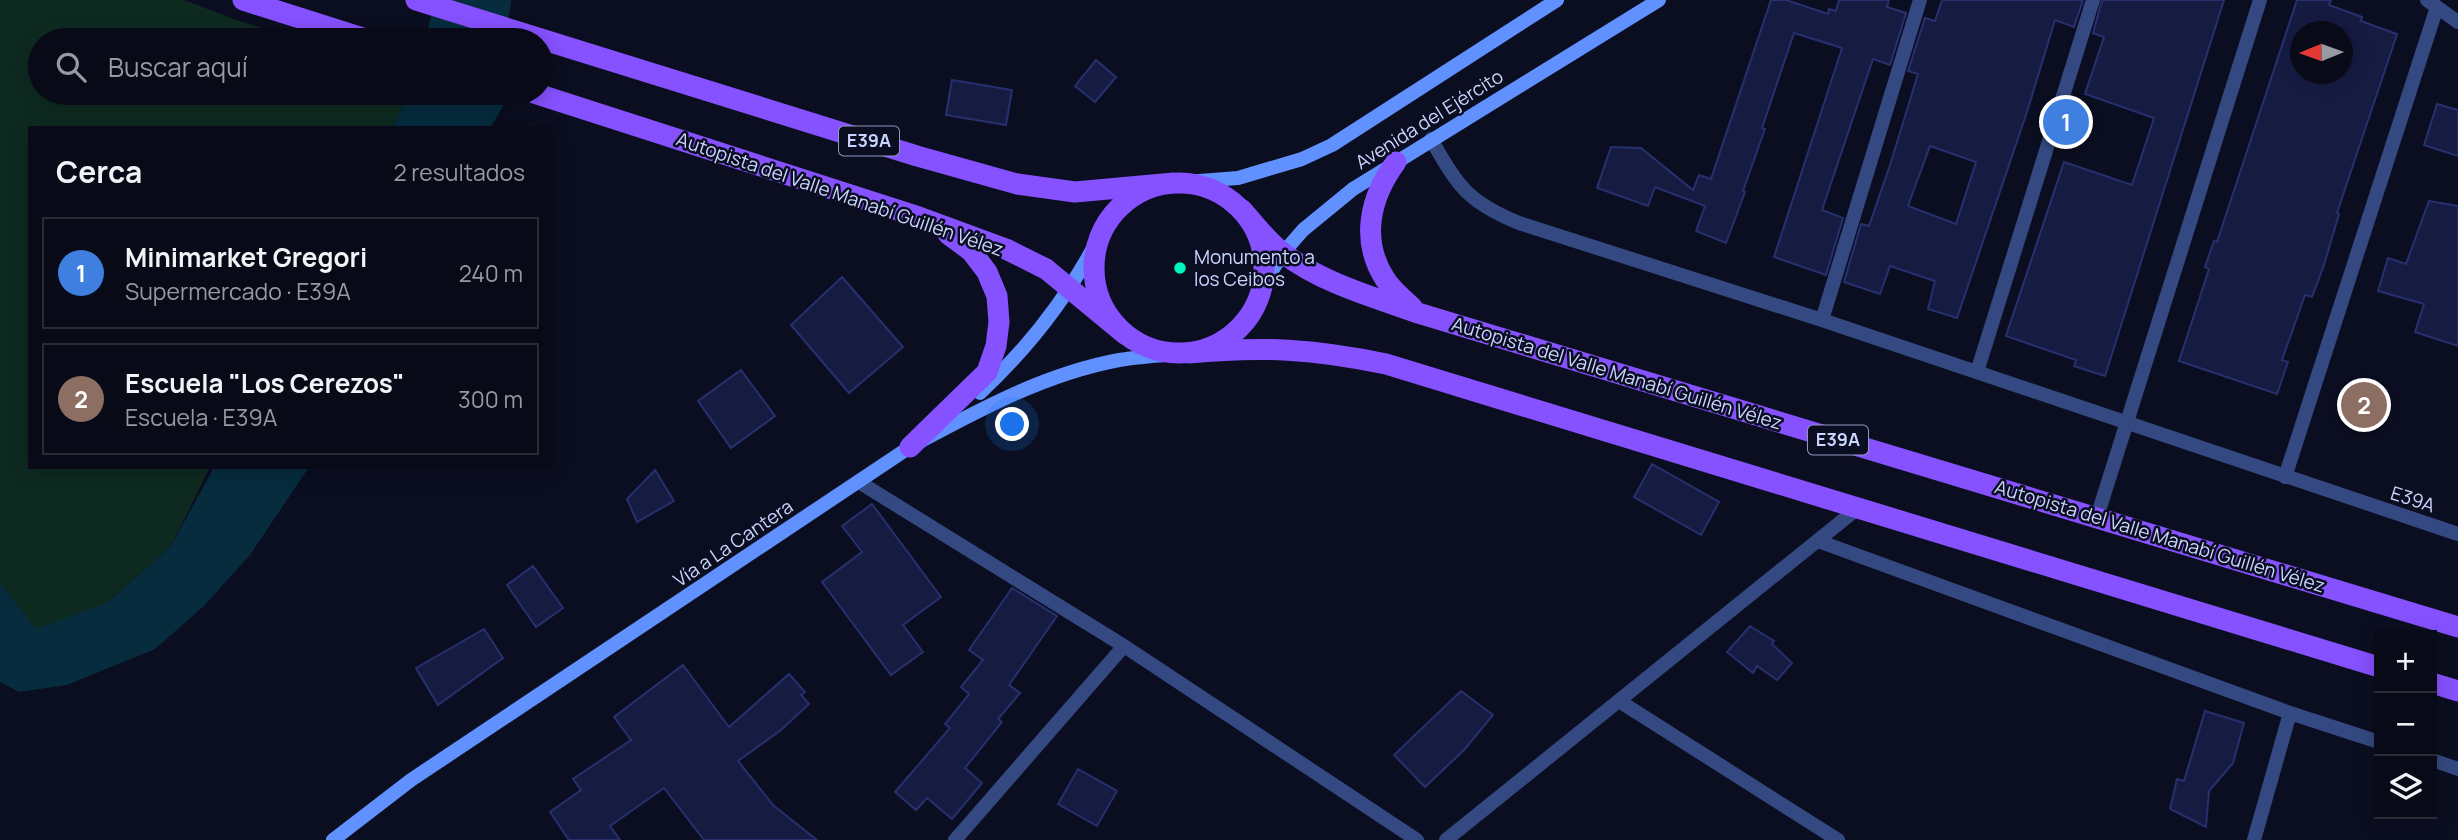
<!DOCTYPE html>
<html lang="es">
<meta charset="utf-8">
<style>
:root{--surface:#080a18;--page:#111321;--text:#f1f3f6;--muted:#989aa2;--line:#292b37;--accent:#ea580c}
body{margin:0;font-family:Manrope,sans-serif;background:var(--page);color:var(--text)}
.controls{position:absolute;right:21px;bottom:21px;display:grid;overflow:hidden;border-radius:0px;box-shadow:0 4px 18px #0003}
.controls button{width:63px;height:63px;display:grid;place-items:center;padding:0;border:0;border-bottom:2px solid var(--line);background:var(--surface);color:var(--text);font:35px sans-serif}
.compass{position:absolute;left:2290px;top:21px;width:63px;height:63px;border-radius:50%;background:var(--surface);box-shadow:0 4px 18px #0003;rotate:269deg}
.you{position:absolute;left:1013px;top:425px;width:24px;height:24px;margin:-18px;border:5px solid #fff;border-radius:50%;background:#1a73e8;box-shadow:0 0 0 10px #1a73e833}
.badge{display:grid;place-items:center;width:46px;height:46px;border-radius:50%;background:var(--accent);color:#fff;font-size:23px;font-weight:700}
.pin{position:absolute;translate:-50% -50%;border:4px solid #fff;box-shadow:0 2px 7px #0006}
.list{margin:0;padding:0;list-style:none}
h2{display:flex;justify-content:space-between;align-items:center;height:91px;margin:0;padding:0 28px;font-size:30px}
h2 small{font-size:23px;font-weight:400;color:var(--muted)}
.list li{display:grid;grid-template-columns:46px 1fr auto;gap:21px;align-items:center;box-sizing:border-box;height:112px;margin:0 14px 14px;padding:0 14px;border:2px solid var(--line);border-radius:0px}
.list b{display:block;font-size:26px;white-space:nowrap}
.list p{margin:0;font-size:23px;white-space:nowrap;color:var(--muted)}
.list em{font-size:23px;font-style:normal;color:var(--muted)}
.icon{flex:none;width:38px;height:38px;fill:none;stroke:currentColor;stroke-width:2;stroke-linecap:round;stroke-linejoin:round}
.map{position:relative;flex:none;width:2458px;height:840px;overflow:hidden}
.search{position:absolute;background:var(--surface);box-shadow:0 4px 18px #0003;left:28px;top:28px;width:525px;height:77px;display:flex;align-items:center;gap:18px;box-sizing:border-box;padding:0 24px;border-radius:38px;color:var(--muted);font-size:26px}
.panel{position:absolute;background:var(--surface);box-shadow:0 4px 18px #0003;left:28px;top:126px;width:525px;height:343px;border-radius:0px}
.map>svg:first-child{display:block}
</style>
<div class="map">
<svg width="2458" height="840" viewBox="0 0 2458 840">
<rect width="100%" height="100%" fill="#0b0e20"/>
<path fill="#0e2a20" d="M0 0H184L239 21 301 40H40V93H408L393 128H30V467H210L171 546 108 602 36 630 0 583Z"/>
<path fill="#062c3e" d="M435 0H480L490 40H425Z
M408 93H502L505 103 490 128H393Z
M214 467H309L250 555 204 606 155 649 67 685 19 692 0 682V583L36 629 108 602 171 546Z"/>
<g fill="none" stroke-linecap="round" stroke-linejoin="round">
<path stroke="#062c3e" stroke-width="54" d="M478 40 484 0"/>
</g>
<path fill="#161b42" stroke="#27306f" stroke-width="2" fill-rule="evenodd" d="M1771 0H1786L1828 14 1829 9 1836 11 1839 0H1889L1887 7 1906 13 1890 65 1873 59 1822 210 1843 218 1826 275 1774 257 1842 48 1794 33 1762 128 1765 129 1743 191 1745 192 1726 243 1696 231 1705 206 1655 187 1648 206 1597 188 1611 147 1641 148 1693 190 1699 175 1711 179Z
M1942 0H2083L2074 27 2055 20 2027 112 1957 318 1928 309 1935 281 1890 266 1880 294 1844 282 1861 224 1869 226 1890 165 1918 74 1908 71 1925 18 1935 21ZM1930 146 1976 162 1956 224 1908 206Z
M2102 0H2224L2105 376 2074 366 2076 360 2006 336 2064 162 2132 185 2154 118 2085 94 2104 37 2093 33Z
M2297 0H2331L2329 5 2362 17 2361 21 2397 34 2337 213 2339 214 2324 265 2312 297 2305 295 2282 360 2288 362 2277 394 2179 361 2209 269 2205 267 2214 241 2217 242ZM2300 32H2342V74H2300Z
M1096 60 1116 77 1095 102 1075 86Z
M952 80 1012 90 1006 125 946 115Z
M2437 104 2458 110V156L2424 145Z
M2429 201 2458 206V346L2415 332 2424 304 2378 291 2388 258 2406 264Z
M842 277 903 347 849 393 791 325Z
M741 370 775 416 731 448 698 401Z
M1652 464 1719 502 1701 535 1634 497Z
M655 470 674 501 637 522 627 499Z
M872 504 941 597 903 625 923 652 891 675 822 582 862 552 842 526Z
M533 566 563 608 536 627 507 585Z
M1012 588 1057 616 1009 685 1020 693 998 719 1002 722 965 768 982 783 952 819 927 798 916 810 895 792 950 728 945 724 969 694 961 687 983 660 969 650Z
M1750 626 1774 641 1772 644 1792 663 1777 680 1757 666 1753 673 1727 652Z
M484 629 503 658 438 705 416 668Z
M683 665 729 727 789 674 805 692 801 695 809 704 781 730 738 761 773 805 817 840H704L664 788 610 826 620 840H569L550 812 581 790 573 779 631 740 614 717Z
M1461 691 1493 715 1464 750 1425 787 1394 755Z
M2205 711 2244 723 2233 763 2209 791 2206 827 2170 809 2177 779 2184 781Z
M1078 769 1117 791 1097 826 1058 804Z"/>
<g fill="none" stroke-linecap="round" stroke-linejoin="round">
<path stroke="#344981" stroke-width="14" d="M2427 0 2458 22
M1431 139C1458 186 1467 202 1519 223L1822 320 2458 534
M1822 320 1920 0
M1977 372 2093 0
M2285 477 2437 7
M859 482 1124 646 1417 840
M2097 517 2260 0
M1818 541 2290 713 2379 742
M1619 701 1838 840
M2432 760 2458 769
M955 840 1124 646
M1446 840 1858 508
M2254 840 2290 713"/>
<path stroke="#6190ff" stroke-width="14" d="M1174 183 1238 178 1302 159 1332 145 1557 0
M1255 308 1273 269 1283 253 1303 230 1353 189 1659 0
M980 393C1029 347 1071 293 1101 233
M333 840 411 780 910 447C977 411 1044 374 1119 360 1142 356 1166 355 1189 353"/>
<path stroke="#8651ff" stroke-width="21" d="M243 0 369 40
M416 0 917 156 1017 184 1075 192 1174 183
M534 93 919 217 1006 249 1046 269 1126 335
M1396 162C1370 197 1360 240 1385 279 1392 290 1403 299 1412 307
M1094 268a85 85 0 1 1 170 0a85 85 0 1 1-170 0Z
M1241 209C1255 224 1267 241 1283 253 1322 283 1373 297 1418 313L2458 627
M1189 353C1262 346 1314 349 1386 364L2379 667
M910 447 987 372 996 346 999 322 997 296 987 272 971 251 948 234
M2432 683 2458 691"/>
</g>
<circle fill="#00f5bf" stroke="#0b0e20" stroke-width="2.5" cx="1180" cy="268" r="7"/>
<g text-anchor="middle" stroke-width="5" stroke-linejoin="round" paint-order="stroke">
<g fill="#0b0e20" stroke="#9199bc" stroke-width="2">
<rect x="839" y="126.5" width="60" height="29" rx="5"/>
<rect x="1808" y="425.5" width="60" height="29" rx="5"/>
</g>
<g font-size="18" font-weight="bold" fill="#cad5ff">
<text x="869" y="147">E39A</text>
<text x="1838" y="446">E39A</text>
</g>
<g font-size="19" fill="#cad5ff" stroke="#0b0e20">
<text transform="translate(1429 119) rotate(-32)" y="7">Avenida del Ejército</text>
<text transform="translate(840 194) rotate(19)" y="7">Autopista del Valle Manabí Guillén Vélez</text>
<text transform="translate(1617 373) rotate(17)" y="7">Autopista del Valle Manabí Guillén Vélez</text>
<text transform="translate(2413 499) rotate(18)" y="7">E39A</text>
<text transform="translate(2160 536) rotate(17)" y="7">Autopista del Valle Manabí Guillén Vélez</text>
<text transform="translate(733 543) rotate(-34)" y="7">Vía a La Cantera</text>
</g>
<g font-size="19" fill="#cad5ff" stroke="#0b0e20" text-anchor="start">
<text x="1194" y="264">Monumento a<tspan x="1194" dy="22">los Ceibos</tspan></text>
</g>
</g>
</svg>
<div class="controls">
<button>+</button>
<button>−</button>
<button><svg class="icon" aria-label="layers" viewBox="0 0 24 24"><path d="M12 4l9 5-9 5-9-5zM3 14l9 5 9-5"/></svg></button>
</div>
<svg class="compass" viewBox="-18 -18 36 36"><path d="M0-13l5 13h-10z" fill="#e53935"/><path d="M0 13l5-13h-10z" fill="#989aa2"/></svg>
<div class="you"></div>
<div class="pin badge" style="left:2066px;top:122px;background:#3f7fe0">1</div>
<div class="pin badge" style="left:2364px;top:405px;background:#8d6e63">2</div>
<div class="search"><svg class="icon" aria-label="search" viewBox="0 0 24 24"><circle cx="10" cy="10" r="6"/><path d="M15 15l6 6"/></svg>Buscar aquí</div>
<section class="panel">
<h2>Cerca<small>2 resultados</small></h2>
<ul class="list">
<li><span class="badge" style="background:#3f7fe0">1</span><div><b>Minimarket Gregori</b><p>Supermercado · E39A</p></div><em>240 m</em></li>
<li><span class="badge" style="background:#8d6e63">2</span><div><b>Escuela &quot;Los Cerezos&quot;</b><p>Escuela · E39A</p></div><em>300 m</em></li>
</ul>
</section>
</div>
